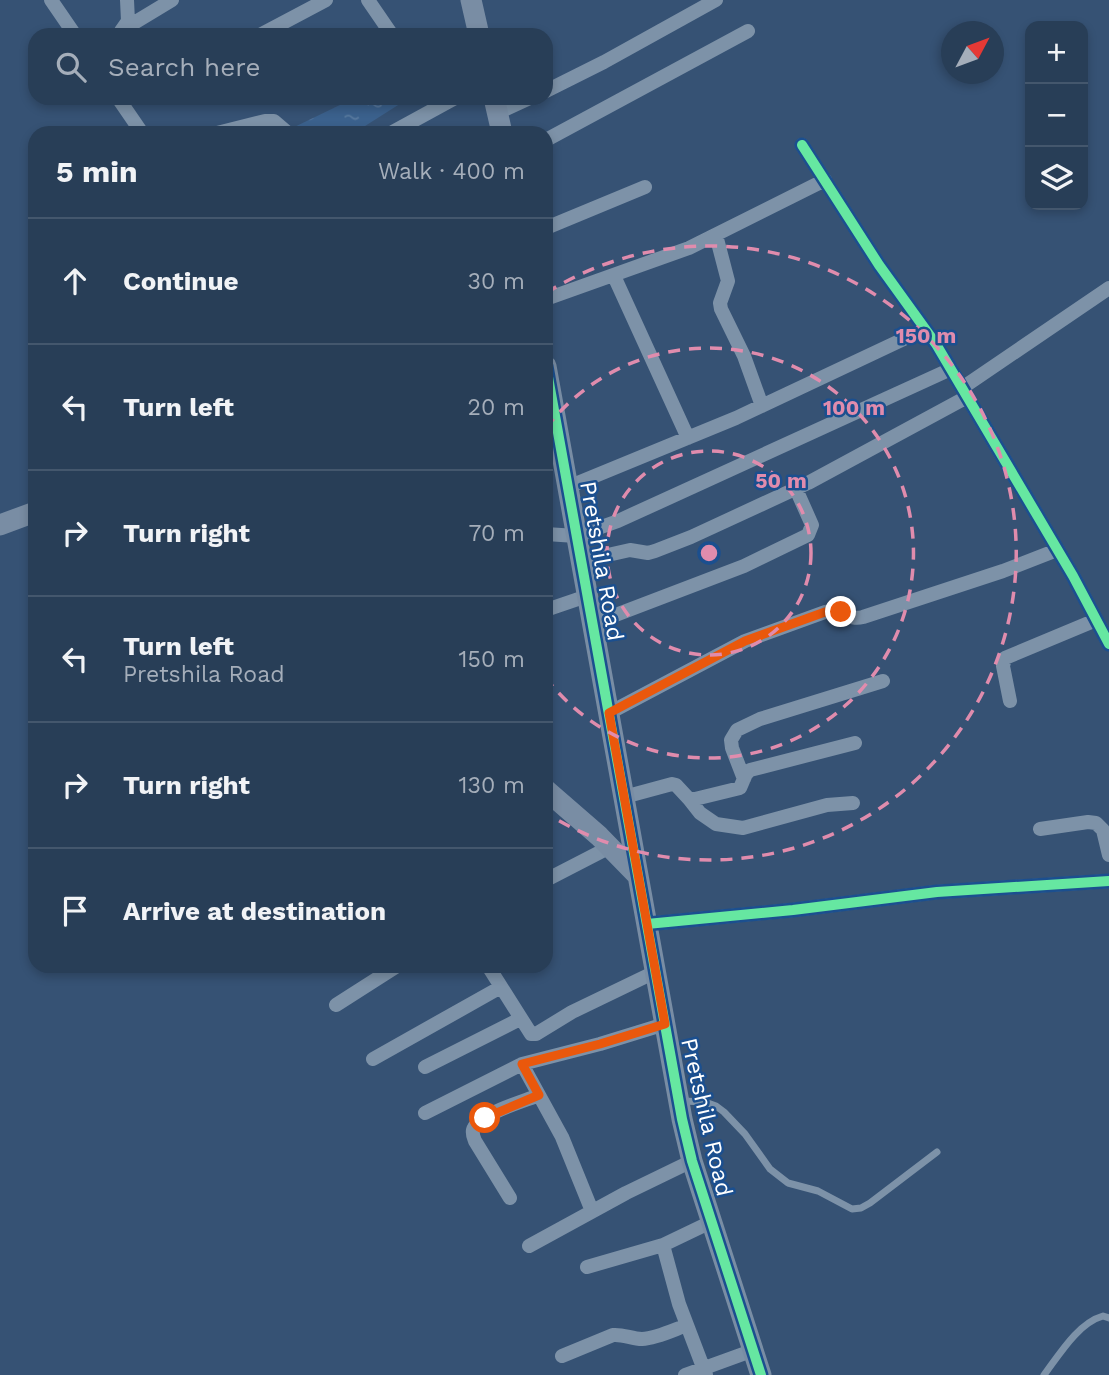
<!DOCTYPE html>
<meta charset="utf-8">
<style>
:root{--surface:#283e57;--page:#344961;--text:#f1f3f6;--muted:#a5aeba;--line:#44576d}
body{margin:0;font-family:"Work Sans",sans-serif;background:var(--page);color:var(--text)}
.controls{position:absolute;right:21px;top:21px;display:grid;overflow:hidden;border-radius:14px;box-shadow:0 4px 10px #0003}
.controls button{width:63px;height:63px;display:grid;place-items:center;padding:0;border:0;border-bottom:2px solid var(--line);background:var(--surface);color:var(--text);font:35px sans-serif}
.compass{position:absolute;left:941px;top:21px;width:63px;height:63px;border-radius:50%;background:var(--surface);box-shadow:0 4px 10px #0003;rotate:49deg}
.stop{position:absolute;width:21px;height:21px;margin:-16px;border:5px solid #ea580c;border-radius:50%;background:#fff}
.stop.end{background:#ea580c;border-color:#fff;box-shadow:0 2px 7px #0008}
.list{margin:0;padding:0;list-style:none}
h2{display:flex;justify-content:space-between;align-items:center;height:91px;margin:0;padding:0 28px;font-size:30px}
h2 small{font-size:23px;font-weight:400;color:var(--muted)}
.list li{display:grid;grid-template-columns:46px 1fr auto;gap:21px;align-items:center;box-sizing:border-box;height:126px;padding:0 28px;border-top:2px solid var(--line)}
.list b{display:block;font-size:26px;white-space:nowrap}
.list p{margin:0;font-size:23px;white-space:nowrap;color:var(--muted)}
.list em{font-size:23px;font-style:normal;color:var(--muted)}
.icon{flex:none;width:38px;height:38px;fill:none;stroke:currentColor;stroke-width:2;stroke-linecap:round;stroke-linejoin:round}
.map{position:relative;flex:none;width:1109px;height:1375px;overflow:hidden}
.search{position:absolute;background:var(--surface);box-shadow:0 4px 10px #0003;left:28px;top:28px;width:525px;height:77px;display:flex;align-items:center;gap:18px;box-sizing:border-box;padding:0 24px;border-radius:21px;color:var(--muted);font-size:26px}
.panel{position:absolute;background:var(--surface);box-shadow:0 4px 10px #0003;left:28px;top:126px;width:525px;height:847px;border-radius:21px}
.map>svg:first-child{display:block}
</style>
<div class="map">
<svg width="1109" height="1375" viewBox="0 0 1109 1375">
<defs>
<pattern id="water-ripples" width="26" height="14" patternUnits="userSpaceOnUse" patternTransform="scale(1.75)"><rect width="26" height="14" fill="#3b618d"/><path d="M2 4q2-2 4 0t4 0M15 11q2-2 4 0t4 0" fill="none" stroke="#58799e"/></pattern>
</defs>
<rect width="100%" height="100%" fill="#365274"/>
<path fill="url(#water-ripples)" d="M340 98 406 100 354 133H282L342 104Z"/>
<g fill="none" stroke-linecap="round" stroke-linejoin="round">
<path stroke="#7d92a8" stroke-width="7" d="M683 1101 705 1102 716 1106 724 1112 745 1134 770 1169 788 1183 818 1191 852 1209 861 1208 870 1203 937 1152
M1044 1375C1059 1355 1078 1323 1103 1316L1109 1318"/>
<path stroke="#7d92a8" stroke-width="14" d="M51 0 75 35
M368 0 392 35
M124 29 172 0
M121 31 128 21 127 0
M260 35 326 0
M546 91 604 62 716 0
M118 98 142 133
M497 113 530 98
M217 133 265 121H274L288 133
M391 133 455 98
M546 140 748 31
M802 145 879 265 936 344 1073 576 1109 644
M546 228 645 187
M716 235 728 281 720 303 721 309 744 356 762 406
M614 276 688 438
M546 299 689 248 825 180
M962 388 1109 288
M568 487 736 418 925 329
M546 534 576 536 618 521 951 369
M581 561 630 550 648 553 655 551 691 537 808 483 967 397
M546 610 587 596
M592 624 744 566 808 535 812 525 796 489
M1010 701 1003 666 1005 658 1096 620
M609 713 745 641 825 612C842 608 847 621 863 617L1003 571 1057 550
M744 779 732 748 731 740 737 730 760 719 883 681
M624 797 672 784 676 785 689 799H695L740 788 746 774 750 770 855 743
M689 799 700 813 716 824 743 828 827 805 853 803
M1040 829 1088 822 1096 823 1103 830 1109 855
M546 880 610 847
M647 924 793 910 937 892 1109 881
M488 966 531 1034H536L572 1012 655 972
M336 1005 397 966
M373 1059 501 987
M522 1064 562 1137 592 1211
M425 1067 520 1019
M425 1113 522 1064 600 1044 665 1024
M510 1198 475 1141C474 1138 472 1134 473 1130 477 1114 525 1101 539 1095
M663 1245 679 1304 706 1375
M529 1246 626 1193 692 1161
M587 1267 663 1245 711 1222
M562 1356 613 1335C623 1334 632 1339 642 1339 657 1338 673 1330 687 1325
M685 1375 754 1350"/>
<path stroke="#798da4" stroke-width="21" d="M471 0 479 35
M494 98 502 133
M546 366 682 1119 692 1161 761 1375
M0 525 35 512
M546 790 599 836 638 876"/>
<defs>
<path id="cycleway" d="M802 145 879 265 936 344 1073 576 1109 644
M546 366 682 1119 692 1161 761 1375
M647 924 793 910 937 892 1109 881"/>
</defs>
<use href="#cycleway" stroke="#1b4f8f" stroke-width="15"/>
<use href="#cycleway" stroke="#66e7a1" stroke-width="10"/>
</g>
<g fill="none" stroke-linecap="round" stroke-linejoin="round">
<path stroke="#ea580c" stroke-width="9" d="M485 1118 539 1095 522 1064 600 1044 665 1024 609 713 745 641 825 612 835 609 841 612"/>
</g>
<g fill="none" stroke="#e08cad" stroke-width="3.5" stroke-dasharray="12 9">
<circle cx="709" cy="553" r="102"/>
<path d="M546 428A205 205 0 1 1 546 678"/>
<path d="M546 293A307 307 0 1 1 546 813"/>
</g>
<g text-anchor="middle" stroke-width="5" stroke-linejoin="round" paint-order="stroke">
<g font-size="23" fill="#fff" stroke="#1b4f8f">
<text transform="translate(602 561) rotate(80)" y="8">Pretshila Road</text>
<text transform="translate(707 1117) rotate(77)" y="8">Pretshila Road</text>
</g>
</g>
<circle cx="709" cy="553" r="10" fill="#e08cad" stroke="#1b4f8f" stroke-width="3.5"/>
<g font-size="21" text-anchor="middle" font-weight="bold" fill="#e08cad" stroke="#1b4f8f" stroke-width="5" stroke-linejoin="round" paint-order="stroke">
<text x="926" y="343">150 m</text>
<text x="854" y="415">100 m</text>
<text x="781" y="488">50 m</text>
</g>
</svg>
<div class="controls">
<button>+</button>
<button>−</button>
<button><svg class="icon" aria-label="layers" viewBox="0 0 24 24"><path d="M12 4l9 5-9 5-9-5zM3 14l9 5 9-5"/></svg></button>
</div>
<svg class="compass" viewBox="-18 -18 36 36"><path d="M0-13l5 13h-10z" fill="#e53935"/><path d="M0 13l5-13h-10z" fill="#a5aeba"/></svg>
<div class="stop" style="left:485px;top:1118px"></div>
<div class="stop end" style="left:841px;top:612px"></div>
<div class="search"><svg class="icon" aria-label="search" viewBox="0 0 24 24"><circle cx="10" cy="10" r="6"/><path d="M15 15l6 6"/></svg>Search here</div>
<section class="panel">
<h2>5 min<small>Walk · 400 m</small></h2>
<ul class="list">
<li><svg class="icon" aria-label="ahead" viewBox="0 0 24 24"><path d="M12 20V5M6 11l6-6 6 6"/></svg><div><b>Continue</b></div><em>30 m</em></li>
<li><svg class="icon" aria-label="left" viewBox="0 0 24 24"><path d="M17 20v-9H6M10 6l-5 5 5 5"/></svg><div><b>Turn left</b></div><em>20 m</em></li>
<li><svg class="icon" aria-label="right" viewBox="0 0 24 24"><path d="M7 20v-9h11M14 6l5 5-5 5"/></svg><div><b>Turn right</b></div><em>70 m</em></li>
<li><svg class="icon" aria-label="left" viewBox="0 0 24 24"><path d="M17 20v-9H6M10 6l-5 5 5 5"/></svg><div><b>Turn left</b><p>Pretshila Road</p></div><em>150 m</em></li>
<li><svg class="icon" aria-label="right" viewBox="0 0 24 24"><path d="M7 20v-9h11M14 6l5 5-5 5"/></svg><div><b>Turn right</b></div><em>130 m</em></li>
<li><svg class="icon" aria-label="arrive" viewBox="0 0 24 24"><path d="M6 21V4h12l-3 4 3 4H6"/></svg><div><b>Arrive at destination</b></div></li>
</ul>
</section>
</div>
